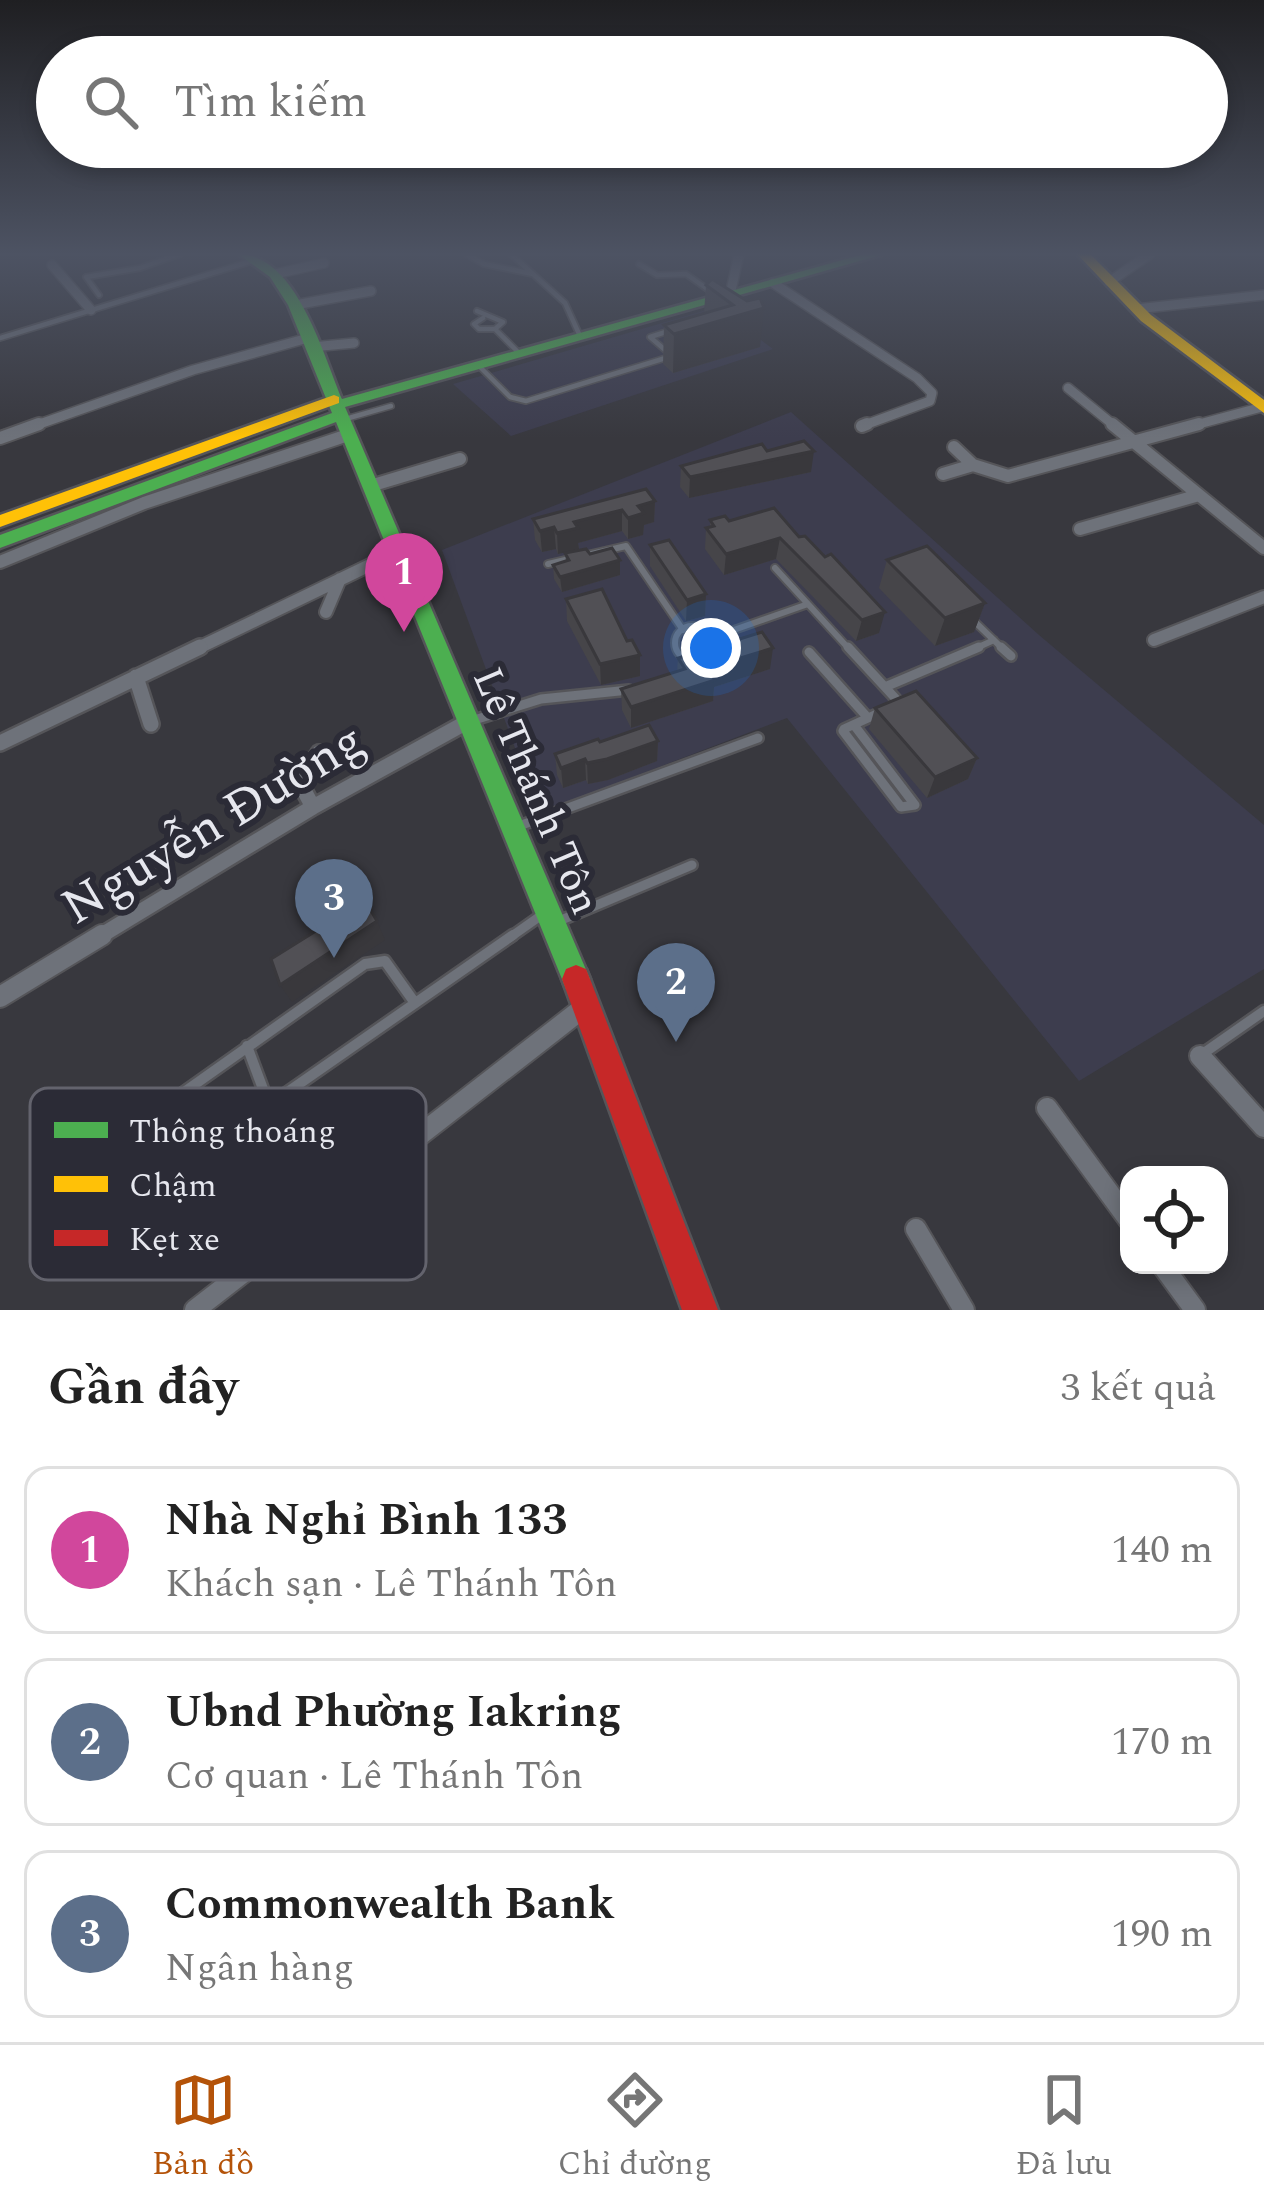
<!DOCTYPE html>
<html lang="vi">
<meta charset="utf-8">
<style>
:root{--surface:#fff;--page:#f2f2f2;--text:#222;--muted:#767676;--line:#e0e0e0;--accent:#b45309}
body{margin:0;font-family:Spectral,serif;background:var(--page);color:var(--text)}
.controls{position:absolute;right:36px;bottom:36px;display:grid;overflow:hidden;border-radius:24px;box-shadow:0 6px 18px #0003}
.controls button{width:108px;height:108px;display:grid;place-items:center;padding:0;border:0;border-bottom:3px solid var(--line);background:var(--surface);color:var(--text);font:60px sans-serif}
.you{position:absolute;left:711px;top:648px;width:42px;height:42px;margin:-30px;border:9px solid #fff;border-radius:50%;background:#1a73e8;box-shadow:0 0 0 18px #1a73e833}
.badge{display:grid;place-items:center;width:78px;height:78px;border-radius:50%;background:var(--accent);color:#fff;font-size:39px;font-weight:700}
.pin{position:absolute;translate:-50% -99px;filter:drop-shadow(0 3px 6px #0008)}
.pin::after{content:'';position:absolute;top:63px;width:42px;height:36px;background:inherit;clip-path:polygon(0 0,100% 0,50% 100%)}
.list{margin:0;padding:0;list-style:none}
h2{display:flex;justify-content:space-between;align-items:center;height:156px;margin:0;padding:0 48px;font-size:51px}
h2 small{font-size:39px;font-weight:400;color:var(--muted)}
.list li{display:grid;grid-template-columns:78px 1fr auto;gap:36px;align-items:center;box-sizing:border-box;height:168px;margin:0 24px 24px;padding:0 24px;border:3px solid var(--line);border-radius:24px}
.list b{display:block;font-size:45px;white-space:nowrap}
.list p{margin:0;font-size:39px;white-space:nowrap;color:var(--muted)}
.list em{font-size:39px;font-style:normal;color:var(--muted)}
.icon{flex:none;width:66px;height:66px;fill:none;stroke:currentColor;stroke-width:2;stroke-linecap:round;stroke-linejoin:round}
.map{position:relative;flex:none;width:1264px;height:1310px;overflow:hidden}
.search{position:absolute;background:var(--surface);box-shadow:0 6px 18px #0003;left:36px;right:36px;top:36px;height:132px;display:flex;align-items:center;gap:30px;box-sizing:border-box;padding:0 42px;border-radius:66px;color:var(--muted);font-size:45px}
.sheet{height:732px;background:var(--surface)}
nav{display:flex;justify-content:space-around;align-items:center;box-sizing:border-box;height:168px;border-top:3px solid var(--line);background:var(--surface);font-size:33px;color:var(--muted)}
nav a{display:grid;justify-items:center;gap:6px}
nav .on{color:var(--accent)}
.map>svg:first-child{display:block}
</style>
<div class="map">
<svg width="1264" height="1310" viewBox="0 0 1264 1310">
<rect width="100%" height="100%" fill="#38383e"/>
<path fill="#3d3d4e" d="M717 307 773 349 511 436 453 384Z
M791 412 1039 635 1264 825V969L1079 1081 787 718 539 813 442 550Z"/>
<g fill="none" stroke-linecap="round" stroke-linejoin="round">
<defs>
<path id="lane-far3" d="M466 254 484 264 533 274
M511 254 565 303 580 336
M639 264 657 275 686 274 713 293
M99 295 86 277 140 268 180 254
M477 311 503 322 495 329H479L474 324 483 318
M495 329 519 353
M0 338 255 260
M671 355 650 337 672 330
M478 365 510 397 526 401 672 356
M342 420 391 406"/>
<path id="lane-far2" d="M548 564 626 546 683 630
M775 568 850 650
M973 620 1004 650
M675 643a17 17 0 1 1 34 0a17 17 0 1 1-34 0Z
M711 638 808 604
M972 650 994 640"/>
<path id="lane-far1" d="M848 647 896 699 893 707
M1001 647 1011 656
M809 652 868 718
M885 687 979 647
M468 722 541 699 629 690
M854 725 915 805 901 807 843 731 844 729 879 713
M519 826 758 738
M559 921 692 865
M509 938 546 912"/>
<path id="lane" d="M247 1046 269 1105
M1201 1055 1264 1011
M153 1114 365 964 385 961 415 1003
M124 1206 513 935"/>
<path id="street-far3" d="M52 265 91 310
M275 274 324 263
M1109 282 1150 254
M773 283 917 378 932 393 930 401 862 426
M730 295 739 254
M295 305 371 291
M1136 309 1264 295
M312 347 354 343
M1068 388 1116 427
M31 427 193 370 308 338
M1188 427 1262 407"/>
<path id="street-far2" d="M1112 424 1264 548
M862 426 867 424
M0 438 39 424
M954 447 973 465
M943 474 973 465 1008 476 1199 424
M370 486 460 459
M1080 529 1199 495
M0 562 144 503 348 435
M326 612 340 579
M1154 640 1264 597
M194 650 397 552"/>
<path id="street-far1" d="M136 677 151 724
M0 743 200 647
M313 807 301 785 319 753
M97 938 313 807 467 722"/>
<path id="street" d="M0 997 102 935
M1200 1056 1264 1127
M1047 1108 1129 1220
M916 1229 964 1310
M1162 1265 1195 1310
M195 1310 587 1005"/>
<path id="fast" d="M238 254C296 254 323 354 342 399L864 254H884L345 407 590 979 586 989 576 993 566 989 336 422 0 548V535L332 413 288 305 270 277Z"/>
<path id="slow" d="M1077 254H1090L1151 315 1264 400V413L1141 321Z
M334 395 339 397V403L0 527V515Z"/>
<path id="jam" d="M576 965 586 969 590 979 718 1310H682L562 979 566 969Z"/>
</defs>
<use href="#lane-far3" stroke="#555559" stroke-width="8"/>
<use href="#lane-far2" stroke="#555559" stroke-width="10"/>
<use href="#lane-far1" stroke="#555559" stroke-width="14"/>
<use href="#lane" stroke="#555559" stroke-width="15"/>
<use href="#street-far3" stroke="#555559" stroke-width="12"/>
<use href="#street-far2" stroke="#555559" stroke-width="16"/>
<use href="#street-far1" stroke="#555559" stroke-width="20"/>
<use href="#street" stroke="#555559" stroke-width="24"/>
<use href="#fast" stroke="#555559" stroke-width="5"/>
<use href="#slow" stroke="#555559" stroke-width="5"/>
<use href="#jam" stroke="#555559" stroke-width="5"/>
<use href="#lane-far3" stroke="#6e727a" stroke-width="4.5"/>
<use href="#lane-far2" stroke="#6e727a" stroke-width="6"/>
<use href="#lane-far1" stroke="#6e727a" stroke-width="9"/>
<use href="#lane" stroke="#6e727a" stroke-width="10"/>
<use href="#street-far3" stroke="#6e727a" stroke-width="9"/>
<use href="#street-far2" stroke="#6e727a" stroke-width="12"/>
<use href="#street-far1" stroke="#6e727a" stroke-width="15"/>
<use href="#street" stroke="#6e727a" stroke-width="20"/>
<use href="#fast" fill="#4caf50" fill-rule="evenodd"/>
<use href="#slow" fill="#ffc107" fill-rule="evenodd"/>
<use href="#jam" fill="#c62828" fill-rule="evenodd"/>
</g>
<path fill="#464549" d="M706 285 747 301 760 347 673 373 663 364 664 325 704 313Z
M767 451 811 472 689 498 680 487 681 466Z
M655 501 654 522 644 525 643 535 628 539 622 531 578 543 579 549 558 554 556 549 542 552 535 540 533 519Z
M774 508 879 633 856 641 776 559 724 575 705 549 706 528 710 527V520L729 521Z
M650 545 706 594 705 616 686 621 650 566Z
M565 553 590 554 620 560V575L562 592 554 579 553 565 566 561Z
M887 560 985 603 974 632 935 646 879 588Z
M566 599 640 676 601 685 567 621Z
M678 658 770 669 714 687 713 701 631 728 622 710 621 689 677 672Z
M875 708 977 758 968 779 927 798 869 729Z
M658 741 657 761 608 780 588 784 586 780 563 788 557 775 555 754 600 742Z"/>
<path fill="#39383c" d="M764 308 760 347 673 373 674 334Z
M814 451 811 472 689 498 690 477Z
M655 501 654 522 644 525 643 535 628 539V518L638 506Z
M622 510V531L578 543 579 549 558 554 557 533 574 522Z
M554 527 556 549 542 552 540 531Z
M780 538 776 559 724 575 726 554Z
M620 560V575L562 592 560 577Z
M706 594 705 616 686 621 687 600Z
M985 603 974 632 935 646 945 618Z
M885 612 879 633 856 641 862 620Z
M773 648 770 669 714 687 713 701 631 728V707L707 668Z
M640 655V676L601 685 600 664Z
M658 741 657 761 608 780 588 784 587 763Z
M977 758 968 779 927 798 935 777Z
M585 759 586 780 563 788 561 768Z
M377 921 385 940 292 1002 280 985Z"/>
<path fill="#515055" stroke="#39383c" stroke-width="3" d="M712 279 747 301 760 298 764 308 674 334 664 325 733 305 706 285Z
M804 441 814 451 690 477 681 466 762 444 767 451Z
M646 489 655 501 638 506 644 513 628 518 622 510 574 522 578 528 557 533 554 527 540 531 533 519Z
M774 508 799 537 805 536 825 557 831 554 885 612 862 620 780 538 726 554 706 528 714 526 710 520 725 516 729 521Z
M669 540 706 594 687 600 650 545Z
M927 546 985 603 945 618 887 560Z
M612 548 620 560 560 577 553 565 569 560 565 553 586 549 590 554Z
M602 589 627 641 632 640 640 655 600 664 566 599Z
M762 632 773 648 707 668 715 680 631 707 621 689 685 669 678 658Z
M916 691 977 758 935 777 875 708Z
M649 725 658 741 607 759 587 763 585 759 561 768 555 754 598 739 600 742Z
M343 864 377 921 280 985 271 959 335 919 313 884Z"/>
<linearGradient id="sky" x2="0" y2="1"><stop stop-color="#1f1f22"/><stop offset="0.58" stop-color="#4d5363"/><stop offset="1" stop-color="#4d5363" stop-opacity="0"/></linearGradient>
<rect width="1264" height="438" fill="url(#sky)"/>
<g text-anchor="middle" stroke-width="12" stroke-linejoin="round" paint-order="stroke">
<g font-size="42" fill="#e6e7ee" stroke="#2b2b36">
<text transform="translate(538 790) rotate(67)" y="15">Lê Thánh Tôn</text>
</g>
<g font-size="51" fill="#e6e7ee" stroke="#2b2b36">
<text transform="translate(212 822) rotate(-31)" y="18">Nguyễn Đường</text>
</g>
</g>
<rect x="30" y="1088" width="396" height="192" rx="18" fill="#2b2b36" stroke="#63636d" stroke-width="3"/>
<rect x="54" y="1122" width="54" height="16" fill="#4caf50"/>
<rect x="54" y="1176" width="54" height="16" fill="#ffc107"/>
<rect x="54" y="1230" width="54" height="16" fill="#c62828"/>
<g font-size="33" fill="#e6e7ee">
<text x="129" y="1142">Thông thoáng</text>
<text x="129" y="1196">Chậm</text>
<text x="129" y="1250">Kẹt xe</text>
</g>
</svg>
<div class="controls">
<button><svg class="icon" aria-label="locate" viewBox="0 0 24 24"><circle cx="12" cy="12" r="6"/><path d="M12 2v4M12 18v4M2 12h4M18 12h4"/></svg></button>
</div>
<div class="you"></div>
<div class="pin badge" style="left:404px;top:632px;background:#d1479c">1</div>
<div class="pin badge" style="left:676px;top:1042px;background:#5c6f8a">2</div>
<div class="pin badge" style="left:334px;top:958px;background:#5c6f8a">3</div>
<div class="search"><svg class="icon" aria-label="search" viewBox="0 0 24 24"><circle cx="10" cy="10" r="6"/><path d="M15 15l6 6"/></svg>Tìm kiếm</div>
</div>
<section class="sheet">
<h2>Gần đây<small>3 kết quả</small></h2>
<ul class="list">
<li><span class="badge" style="background:#d1479c">1</span><div><b>Nhà Nghỉ Bình 133</b><p>Khách sạn · Lê Thánh Tôn</p></div><em>140 m</em></li>
<li><span class="badge" style="background:#5c6f8a">2</span><div><b>Ubnd Phường Iakring</b><p>Cơ quan · Lê Thánh Tôn</p></div><em>170 m</em></li>
<li><span class="badge" style="background:#5c6f8a">3</span><div><b>Commonwealth Bank</b><p>Ngân hàng</p></div><em>190 m</em></li>
</ul>
</section>
<nav>
<a class="on"><svg class="icon" aria-label="map" viewBox="0 0 24 24"><path d="M3 6l6-2 6 2 6-2v14l-6 2-6-2-6 2zM9 4v14M15 6v14"/></svg>Bản đồ</a>
<a><svg class="icon" aria-label="directions" viewBox="0 0 24 24"><path d="M12 3l9 9-9 9-9-9zM9 14v-3h6M13 9l2 2-2 2"/></svg>Chỉ đường</a>
<a><svg class="icon" aria-label="saved" viewBox="0 0 24 24"><path d="M7 4h10v16l-5-4-5 4z"/></svg>Đã lưu</a>
</nav>
